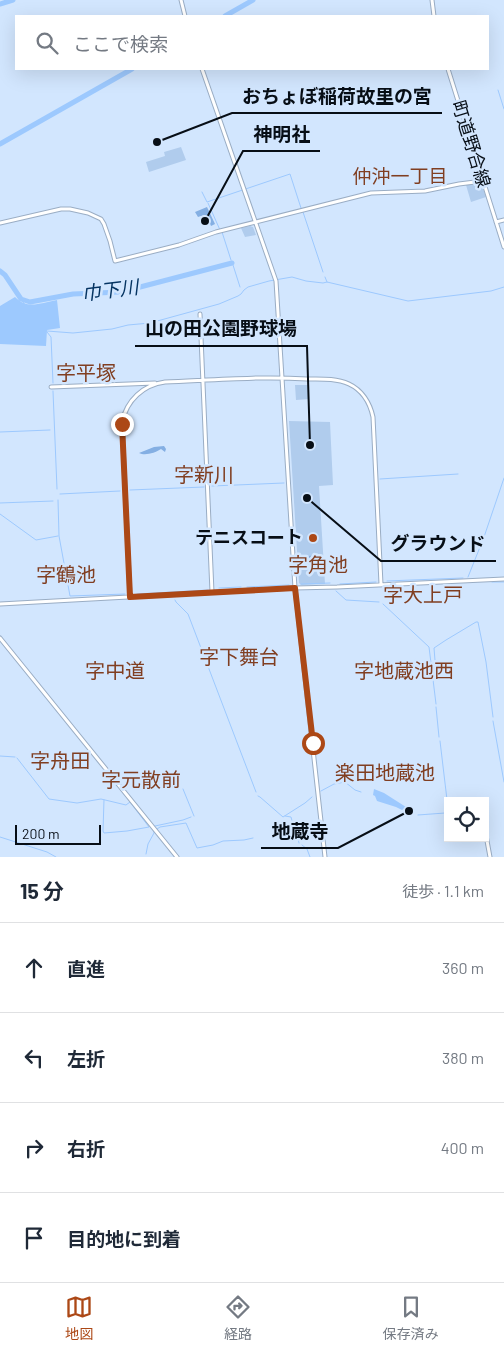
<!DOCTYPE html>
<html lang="ja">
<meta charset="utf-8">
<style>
:root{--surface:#fff;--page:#f2f2f3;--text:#1f2937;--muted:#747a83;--line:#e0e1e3;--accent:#ac4816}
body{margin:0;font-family:Barlow,"Noto Sans JP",sans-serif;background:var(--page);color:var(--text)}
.controls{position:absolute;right:15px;bottom:15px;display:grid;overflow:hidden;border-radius:0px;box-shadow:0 5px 20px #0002}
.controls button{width:45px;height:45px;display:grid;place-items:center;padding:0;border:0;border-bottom:1px solid var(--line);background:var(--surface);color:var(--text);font:25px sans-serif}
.scale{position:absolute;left:15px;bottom:12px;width:86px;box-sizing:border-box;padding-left:5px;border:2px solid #070e16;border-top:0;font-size:14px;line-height:18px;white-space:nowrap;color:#070e16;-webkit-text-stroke:4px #d2e6fe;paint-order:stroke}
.stop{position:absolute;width:15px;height:15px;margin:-11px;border:4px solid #ac4816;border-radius:50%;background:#fff}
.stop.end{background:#ac4816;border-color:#fff;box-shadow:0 1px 5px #0008}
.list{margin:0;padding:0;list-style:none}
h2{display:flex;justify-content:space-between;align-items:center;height:65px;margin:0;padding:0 20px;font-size:21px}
h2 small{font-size:16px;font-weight:400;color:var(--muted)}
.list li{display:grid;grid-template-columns:32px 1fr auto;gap:15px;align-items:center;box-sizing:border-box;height:90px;padding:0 20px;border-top:1px solid var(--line)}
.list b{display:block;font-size:19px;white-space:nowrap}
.list em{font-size:16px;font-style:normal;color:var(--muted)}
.icon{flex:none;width:28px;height:28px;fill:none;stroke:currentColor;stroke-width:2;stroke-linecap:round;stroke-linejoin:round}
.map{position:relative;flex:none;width:504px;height:857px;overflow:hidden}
.search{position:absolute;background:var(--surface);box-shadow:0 5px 20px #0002;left:15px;right:15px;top:15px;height:55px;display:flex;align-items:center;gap:12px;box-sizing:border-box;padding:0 18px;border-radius:0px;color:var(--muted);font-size:19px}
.sheet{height:425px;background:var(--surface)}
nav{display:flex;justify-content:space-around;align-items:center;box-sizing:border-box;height:70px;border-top:1px solid var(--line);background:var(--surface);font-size:14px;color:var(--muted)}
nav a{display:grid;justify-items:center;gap:2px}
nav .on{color:var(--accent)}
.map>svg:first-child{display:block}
</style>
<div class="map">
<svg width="504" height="857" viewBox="0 0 504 857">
<rect width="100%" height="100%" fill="#d2e6fe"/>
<path fill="#b0cced" d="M181 147 186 160 149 172 146 162 165 156 164 152Z
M466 185C482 185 481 182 486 197L471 202Z
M250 226 253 227 256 235 245 237 241 228Z
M295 385H308L309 399 296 400Z
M289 421 330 422 333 485 319 486 325 584 301 585 299 583Z"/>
<path fill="#84afe3" d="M207 207 215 224 211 226 207 216 204 215 198 217 195 212Z
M164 446 166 449 165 452 161 449C155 453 145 456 139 453L154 447Z
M320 555 321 571 312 567 310 560 306 558 308 556Z"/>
<path fill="#9dc9fe" d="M15 297C28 310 40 303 57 300L60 328 47 330 46 346 0 344V306Z
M374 789 384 793 406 807 402 810 396 807 377 801 375 796 373 795Z"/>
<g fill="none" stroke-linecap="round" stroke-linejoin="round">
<path stroke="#9dc9fe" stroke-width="1" d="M498 90 504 109
M202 192 207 202 290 174 301 208
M208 203 220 230
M303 212 323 272
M222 232 231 260
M231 262 232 263
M233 265 240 287
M325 277 327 282
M21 299 25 305
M47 331 73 333 112 329 128 325 150 323 219 304 238 296 241 294 244 290 248 287 269 281 292 277 306 281 323 283 327 282 408 301 491 291 504 287
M47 332 51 337 53 383
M53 391 57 489
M0 432 50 430
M380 479 458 474
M212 486 284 483
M130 490 204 487
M60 494 120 491
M58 500 59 536 70 596 125 594
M0 503 53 501
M0 514 36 540 58 536
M468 577 484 537 504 478
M387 581 463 578
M492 582H504
M301 584 330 583
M340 584 376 582
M247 587 289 585
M219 588 241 587
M336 591 346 600 379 602
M137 594 208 590
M175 600 176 602 188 614 256 792
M383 604 429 647 436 704
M435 676 436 673 434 648 446 640 476 622H478L486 662 493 717
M436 707 439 737
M493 721 504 782
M440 741 448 808
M0 756 15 757
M17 758 49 799 77 803 101 799 126 805 130 802 149 827 127 831 104 833 103 831 104 800
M183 789 194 816
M321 791 334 784 345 782 355 790 361 792
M258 796 260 797 283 817 305 803 312 797
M418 815 445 813
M285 816 291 817 295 832 297 833 299 843
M155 826 183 820 191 817
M157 829 160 827 186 823 197 848 213 845 223 841 244 840 253 838
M0 837 47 852 56 857
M302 845 307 849 310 857
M146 854 148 844 154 833V831"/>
<path stroke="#9dc9fe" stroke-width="5" d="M0 4 13 0
M225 16 253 0
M0 144 132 69
M0 271 5 275 21 299 30 302 73 294 121 292 232 263"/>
<defs>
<path id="secondary" d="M181 0 185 16
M432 0 434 16
M202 69 276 281 295 588 325 857
M448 69 504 247
M496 222 504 220
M0 223 61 209H70L88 213 101 219 104 224 110 241 115 261 179 245 216 232 371 193 425 191 459 184 483 181
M200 314 212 592
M51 387 155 383
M130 597 122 422C127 400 143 385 165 382 213 380 260 376 307 379 321 379 336 378 349 384 362 390 370 403 373 417L381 584
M0 604 295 588 337 587 504 579
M0 638 177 857
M485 830 490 857"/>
</defs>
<use href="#secondary" stroke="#9aadc4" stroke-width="5"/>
<use href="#secondary" stroke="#fff" stroke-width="3"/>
</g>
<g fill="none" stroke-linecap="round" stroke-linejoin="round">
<path stroke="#ac4816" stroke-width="6" d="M122 424 130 597 295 588 313 743"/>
</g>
<circle fill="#ac4816" stroke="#d2e6fe" stroke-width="2" cx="313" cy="538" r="5"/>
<g text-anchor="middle" stroke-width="5" stroke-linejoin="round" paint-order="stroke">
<g font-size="18" fill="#070e16" stroke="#d2e6fe">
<text transform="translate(471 144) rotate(73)" y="6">町道野合線</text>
</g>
<g font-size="18" font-weight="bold" fill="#070e16" stroke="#d2e6fe" text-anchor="end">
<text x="303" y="544">テニスコート</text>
</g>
<g font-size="19" fill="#803e21" stroke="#d2e6fe">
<text x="400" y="183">仲沖一丁目</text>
</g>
<g font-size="19" font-style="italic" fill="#053462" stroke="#d2e6fe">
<text transform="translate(110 290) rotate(-7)" y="7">巾下川</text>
</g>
<g font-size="20" fill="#803e21" stroke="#d2e6fe">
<text x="86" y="380">字平塚</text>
<text x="204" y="482">字新川</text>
<text x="318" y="572">字角池</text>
<text x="66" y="582">字鶴池</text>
<text x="423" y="602">字大上戸</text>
<text x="239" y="664">字下舞台</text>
<text x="115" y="678">字中道</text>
<text x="404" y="678">字地蔵池西</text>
<text x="60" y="768">字舟田</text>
<text x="385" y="780">楽田地蔵池</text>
<text x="141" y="787">字元散前</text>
</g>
</g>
<path fill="none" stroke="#070e16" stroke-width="2" d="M157 142L232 113H442M205 221L243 151H320M310 445L307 346H135M307 498L381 561H496M409 811L338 848H261"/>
<g fill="#070e16" stroke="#d2e6fe" stroke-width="2">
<circle cx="157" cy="142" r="5"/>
<circle cx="205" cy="221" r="5"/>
<circle cx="310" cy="445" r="5"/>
<circle cx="307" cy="498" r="5"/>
<circle cx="409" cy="811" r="5"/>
</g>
<g font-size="19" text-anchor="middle" font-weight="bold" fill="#070e16" stroke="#d2e6fe" stroke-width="5" stroke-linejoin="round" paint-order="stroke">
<text x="337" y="103">おちょぼ稲荷故里の宮</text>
<text x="282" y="141">神明社</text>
<text x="221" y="335">山の田公園野球場</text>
<text x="438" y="550">グラウンド</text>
<text x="300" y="838">地蔵寺</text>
</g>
</svg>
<div class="controls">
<button><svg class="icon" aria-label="locate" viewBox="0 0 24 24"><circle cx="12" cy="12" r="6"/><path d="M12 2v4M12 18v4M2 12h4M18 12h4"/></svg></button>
</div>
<div class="scale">200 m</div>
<div class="stop" style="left:313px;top:743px"></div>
<div class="stop end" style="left:122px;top:424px"></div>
<div class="search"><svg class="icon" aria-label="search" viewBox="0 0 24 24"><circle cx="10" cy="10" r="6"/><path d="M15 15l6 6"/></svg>ここで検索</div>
</div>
<section class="sheet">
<h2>15 分<small>徒歩 · 1.1 km</small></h2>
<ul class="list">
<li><svg class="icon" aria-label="ahead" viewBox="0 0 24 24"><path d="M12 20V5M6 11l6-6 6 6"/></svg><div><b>直進</b></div><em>360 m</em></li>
<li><svg class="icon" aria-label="left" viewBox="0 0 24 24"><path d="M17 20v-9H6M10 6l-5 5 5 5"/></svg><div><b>左折</b></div><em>380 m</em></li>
<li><svg class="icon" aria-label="right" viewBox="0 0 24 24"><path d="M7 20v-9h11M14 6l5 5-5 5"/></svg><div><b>右折</b></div><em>400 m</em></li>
<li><svg class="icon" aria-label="arrive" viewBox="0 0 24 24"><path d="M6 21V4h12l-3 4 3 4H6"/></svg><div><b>目的地に到着</b></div></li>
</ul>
</section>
<nav>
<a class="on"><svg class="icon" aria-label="map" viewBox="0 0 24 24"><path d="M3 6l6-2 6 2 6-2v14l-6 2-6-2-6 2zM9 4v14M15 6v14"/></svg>地図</a>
<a><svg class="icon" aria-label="directions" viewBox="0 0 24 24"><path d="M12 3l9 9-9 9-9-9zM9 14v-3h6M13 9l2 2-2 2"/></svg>経路</a>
<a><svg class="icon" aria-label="saved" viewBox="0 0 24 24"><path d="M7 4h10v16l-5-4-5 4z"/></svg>保存済み</a>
</nav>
